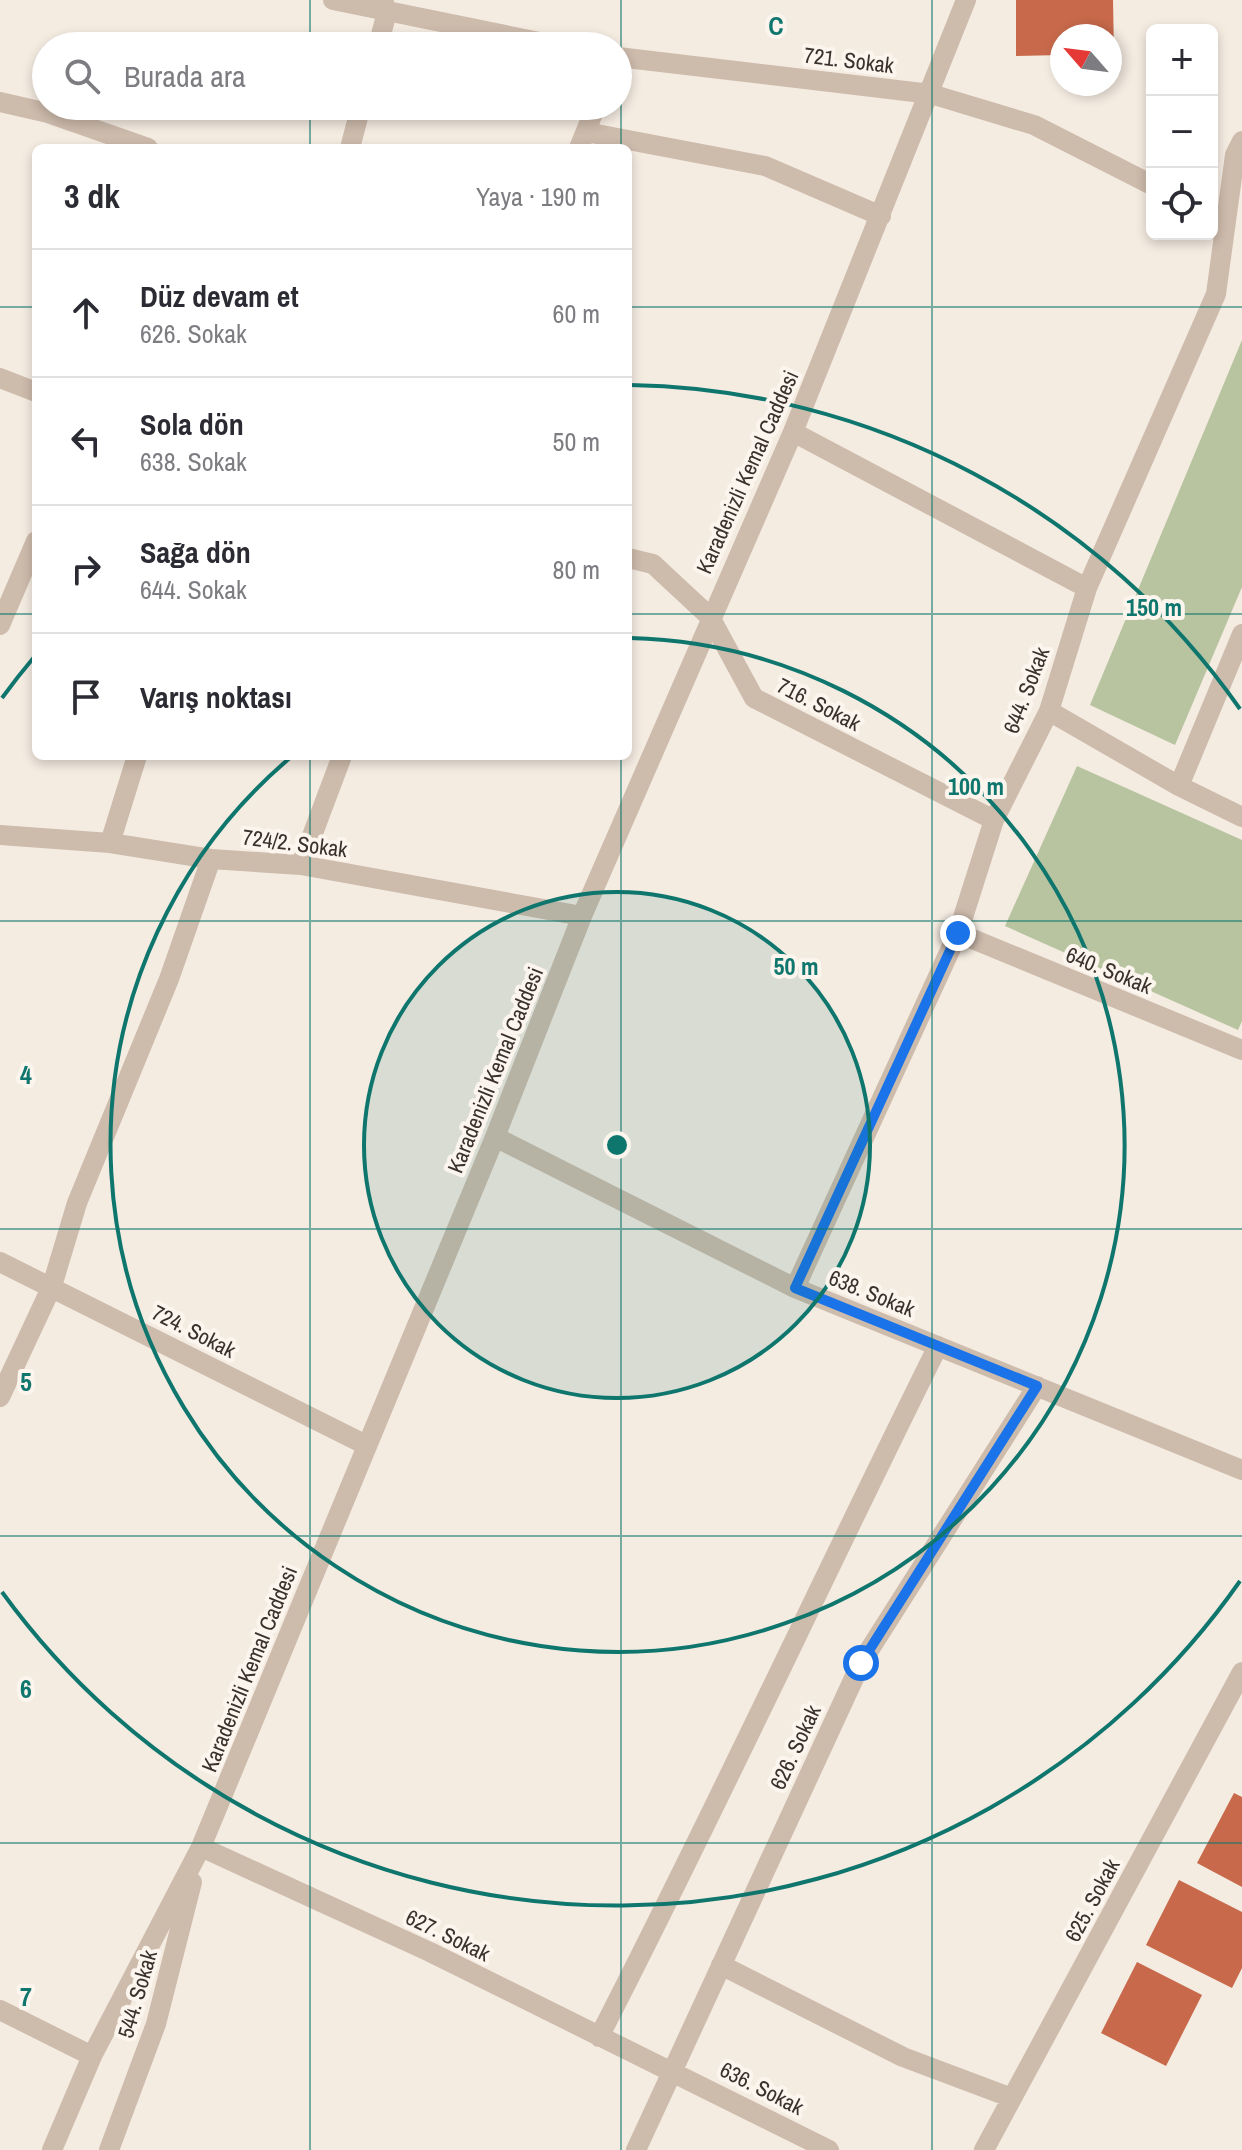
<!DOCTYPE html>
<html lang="tr">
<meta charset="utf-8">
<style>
:root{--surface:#fff;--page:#f7f7f7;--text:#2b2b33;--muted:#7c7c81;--line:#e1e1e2}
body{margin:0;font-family:"Archivo Narrow",sans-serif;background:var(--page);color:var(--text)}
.controls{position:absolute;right:24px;top:24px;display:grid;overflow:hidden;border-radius:12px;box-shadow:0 4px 12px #0003}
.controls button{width:72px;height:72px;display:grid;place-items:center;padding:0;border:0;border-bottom:2px solid var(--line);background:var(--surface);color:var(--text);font:40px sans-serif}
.compass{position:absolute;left:1050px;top:24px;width:72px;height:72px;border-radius:50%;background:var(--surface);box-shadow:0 4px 12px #0003;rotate:298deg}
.stop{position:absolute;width:24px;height:24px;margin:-18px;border:6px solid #1a73e8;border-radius:50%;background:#fff}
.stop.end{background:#1a73e8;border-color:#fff;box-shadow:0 2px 8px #0008}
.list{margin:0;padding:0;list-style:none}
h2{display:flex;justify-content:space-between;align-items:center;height:104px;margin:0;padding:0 32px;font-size:34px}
h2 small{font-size:26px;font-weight:400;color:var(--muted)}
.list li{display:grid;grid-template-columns:52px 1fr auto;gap:24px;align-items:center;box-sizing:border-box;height:128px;padding:0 32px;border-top:2px solid var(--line)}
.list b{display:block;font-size:30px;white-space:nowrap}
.list p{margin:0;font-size:26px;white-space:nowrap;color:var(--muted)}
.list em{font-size:26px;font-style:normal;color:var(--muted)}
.icon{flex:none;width:44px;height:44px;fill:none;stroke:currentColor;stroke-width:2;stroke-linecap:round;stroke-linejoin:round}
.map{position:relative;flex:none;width:1242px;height:2150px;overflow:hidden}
.search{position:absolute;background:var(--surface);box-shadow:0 4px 12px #0003;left:32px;top:32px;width:600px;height:88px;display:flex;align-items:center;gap:20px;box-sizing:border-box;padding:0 28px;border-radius:44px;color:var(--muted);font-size:30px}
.panel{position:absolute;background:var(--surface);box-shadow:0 4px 12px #0003;left:32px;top:144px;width:600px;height:616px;border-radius:12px}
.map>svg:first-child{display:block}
</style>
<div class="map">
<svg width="1242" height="2150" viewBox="0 0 1242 2150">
<rect width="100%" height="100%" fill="#f4ebe1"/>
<path fill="#b8c4a0" d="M1242 340V587L1175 745 1090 705Z
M1077 766 1242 840V1021L1238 1030 1005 926Z"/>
<path fill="#c8694b" d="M1016 0H1113L1114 54H1110V36H1062V55L1016 56Z
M1234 1793 1242 1797V1887L1197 1863Z
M1179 1880 1242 1912V1968L1232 1988 1146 1945Z
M1137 1962 1202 1995 1166 2066 1101 2033Z"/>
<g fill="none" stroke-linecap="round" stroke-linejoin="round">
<path stroke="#cdbbac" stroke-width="20" d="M333 0 559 46
M378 46 387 12 383 0
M618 57 931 94 1034 125 1152 185
M0 102 48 113 148 148
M586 132 765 166 881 216
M350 148 361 106
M579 148 596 106
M0 378 36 392
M793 432 1087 588
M628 558 653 564 710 617 754 698 994 820
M0 625 36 541
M1049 711 1179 786 1242 817
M1179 786 1242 634
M0 835 110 843 211 859 301 865 582 916
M110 843 137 756
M301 865 342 756
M958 933 1242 1050
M495 1137 795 1288 1242 1470
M0 1262 366 1445
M795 1288 958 933 994 820 1049 711 1087 588 1216 294 1235 155 1242 141
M0 1397 52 1286 77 1203 169 979 211 859
M201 1847 430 1952 829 2150
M721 1965 903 2057 1012 2098
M0 2010 92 2056
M599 2037C717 1808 824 1575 938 1346
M52 2150 92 2056 201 1847 495 1137 582 916 793 432 966 0
M109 2150 156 2024 192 1882
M636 2150 861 1663 1037 1386
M984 2150 1242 1672"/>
</g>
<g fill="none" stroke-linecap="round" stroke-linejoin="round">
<path stroke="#1a73e8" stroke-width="10" d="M861 1663 1037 1386 795 1288 958 933"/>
</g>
<path fill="none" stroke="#0f766e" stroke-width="2" stroke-opacity="0.55" d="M310 0V46M621 0V148M932 0V2150M310 106V148M0 307H36M628 307H1242M0 614H36M628 614H1242M310 756V2150M621 756V2150M0 921H1242M0 1229H1242M0 1536H1242M0 1843H1242"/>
<circle cx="617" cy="1145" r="253" fill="#0f766e" fill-opacity=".12"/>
<g fill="none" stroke="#0f766e" stroke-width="4">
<circle cx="617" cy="1145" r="253"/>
<path d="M630 638A507 507 0 1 1 291 757"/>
<path d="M1240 1581A760 760 0 0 1 2 1592M2 698A760 760 0 0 1 35 656M630 385A760 760 0 0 1 1240 709"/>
</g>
<g text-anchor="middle" stroke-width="8" stroke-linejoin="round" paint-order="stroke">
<g font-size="22" fill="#3b302b" stroke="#fbf5ee">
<text transform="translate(849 60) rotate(7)" y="8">721. Sokak</text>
<text transform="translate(747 472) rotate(-66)" y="8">Karadenizli Kemal Caddesi</text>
<text transform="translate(1026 690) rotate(-69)" y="8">644. Sokak</text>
<text transform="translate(819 704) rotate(27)" y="8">716. Sokak</text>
<text transform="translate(295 843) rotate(7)" y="8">724/2. Sokak</text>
<text transform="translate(1109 970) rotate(22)" y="8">640. Sokak</text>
<text transform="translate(495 1070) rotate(-68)" y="8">Karadenizli Kemal Caddesi</text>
<text transform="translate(872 1293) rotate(22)" y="8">638. Sokak</text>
<text transform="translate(194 1331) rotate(27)" y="8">724. Sokak</text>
<text transform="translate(249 1669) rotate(-68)" y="8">Karadenizli Kemal Caddesi</text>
<text transform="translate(795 1747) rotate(-65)" y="8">626. Sokak</text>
<text transform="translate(1092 1900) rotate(-62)" y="8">625. Sokak</text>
<text transform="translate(448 1935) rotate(26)" y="8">627. Sokak</text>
<text transform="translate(137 1994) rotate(-74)" y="8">544. Sokak</text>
<text transform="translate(762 2088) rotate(27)" y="8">636. Sokak</text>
</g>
</g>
<g font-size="26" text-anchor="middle" font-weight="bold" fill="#0f766e" stroke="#fbf5ee" stroke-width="8" stroke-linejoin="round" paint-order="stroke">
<text x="776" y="35">C</text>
<text x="26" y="1084">4</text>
<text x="26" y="1391">5</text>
<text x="26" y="1698">6</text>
<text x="26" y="2006">7</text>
</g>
<circle cx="617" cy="1145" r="12" fill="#0f766e" stroke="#fbf5ee" stroke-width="4"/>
<g font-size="24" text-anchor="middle" font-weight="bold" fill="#0f766e" stroke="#fbf5ee" stroke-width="8" stroke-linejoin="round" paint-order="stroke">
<text x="1154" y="616">150 m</text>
<text x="976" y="795">100 m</text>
<text x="796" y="975">50 m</text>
</g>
</svg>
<div class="controls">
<button>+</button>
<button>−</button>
<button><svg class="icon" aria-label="locate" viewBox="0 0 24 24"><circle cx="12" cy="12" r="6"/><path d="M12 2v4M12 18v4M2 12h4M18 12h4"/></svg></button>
</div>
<svg class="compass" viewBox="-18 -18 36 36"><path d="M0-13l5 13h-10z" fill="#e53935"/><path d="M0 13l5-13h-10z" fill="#7c7c81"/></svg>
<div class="stop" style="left:861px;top:1663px"></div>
<div class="stop end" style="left:958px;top:933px"></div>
<div class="search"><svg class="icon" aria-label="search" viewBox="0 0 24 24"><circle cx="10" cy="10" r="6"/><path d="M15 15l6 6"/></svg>Burada ara</div>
<section class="panel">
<h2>3 dk<small>Yaya · 190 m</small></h2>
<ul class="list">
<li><svg class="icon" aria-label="ahead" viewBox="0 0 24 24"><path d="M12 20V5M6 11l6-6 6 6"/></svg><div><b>Düz devam et</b><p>626. Sokak</p></div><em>60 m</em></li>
<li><svg class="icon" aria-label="left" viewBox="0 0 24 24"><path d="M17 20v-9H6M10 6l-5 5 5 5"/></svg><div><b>Sola dön</b><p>638. Sokak</p></div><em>50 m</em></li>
<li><svg class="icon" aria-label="right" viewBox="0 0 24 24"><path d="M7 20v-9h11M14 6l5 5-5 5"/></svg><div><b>Sağa dön</b><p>644. Sokak</p></div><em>80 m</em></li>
<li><svg class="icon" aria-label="arrive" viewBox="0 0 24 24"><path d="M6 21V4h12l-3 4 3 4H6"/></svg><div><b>Varış noktası</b></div></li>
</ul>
</section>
</div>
